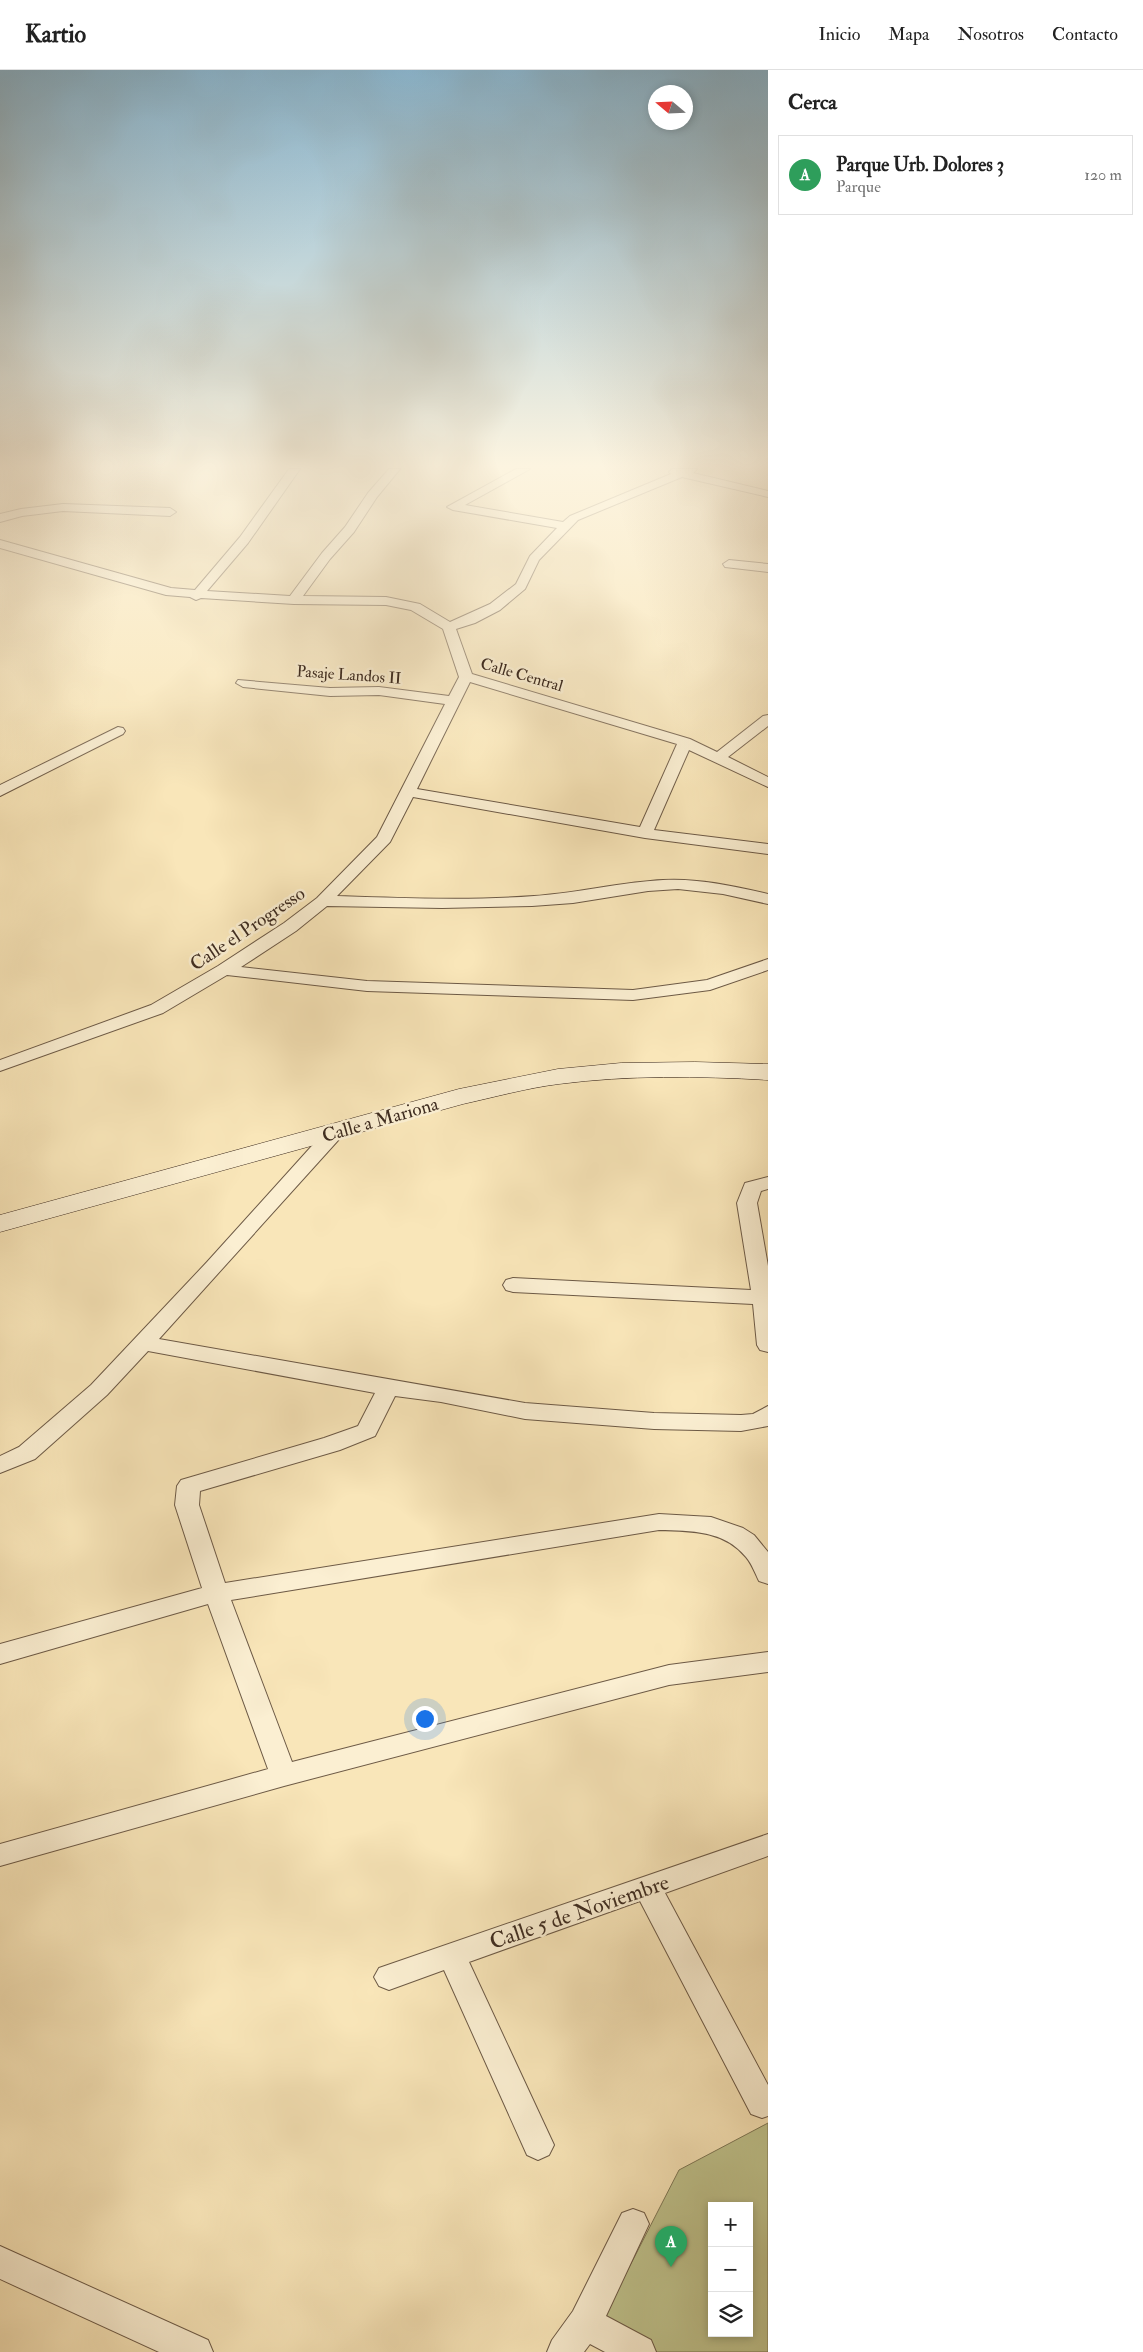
<!DOCTYPE html>
<html lang="es">
<meta charset="utf-8">
<style>
:root{--surface:#fff;--page:#f2f2f2;--text:#222;--muted:#767676;--line:#e0e0e0;--accent:#ea580c}
body{margin:0;font-family:"IM FELL Double Pica",serif;background:var(--page);color:var(--text)}
.controls{position:absolute;right:15px;bottom:15px;display:grid;overflow:hidden;border-radius:0px;box-shadow:0 2px 8px #0003}
.controls button{width:45px;height:45px;display:grid;place-items:center;padding:0;border:0;border-bottom:1px solid var(--line);background:var(--surface);color:var(--text);font:25px sans-serif}
.compass{position:absolute;left:648px;top:15px;width:45px;height:45px;border-radius:50%;background:var(--surface);box-shadow:0 2px 8px #0003;rotate:289deg}
.you{position:absolute;left:424px;top:1648px;width:18px;height:18px;margin:-12px;border:4px solid #fff;border-radius:50%;background:#1a73e8;box-shadow:0 0 0 8px #1a73e833}
.badge{display:grid;place-items:center;width:32px;height:32px;border-radius:50%;background:var(--accent);color:#fff;font-size:16px;font-weight:700}
.pin{position:absolute;translate:-50% -41px;filter:drop-shadow(0 1px 2px #0008)}
.pin::after{content:'';position:absolute;top:26px;width:18px;height:15px;background:inherit;clip-path:polygon(0 0,100% 0,50% 100%)}
.list{margin:0;padding:0;list-style:none}
h2{display:flex;justify-content:space-between;align-items:center;height:65px;margin:0;padding:0 20px;font-size:21px}
h2 small{font-size:16px;font-weight:400;color:var(--muted)}
.list li{display:grid;grid-template-columns:32px 1fr auto;gap:15px;align-items:center;box-sizing:border-box;height:80px;margin:0 10px 10px;padding:0 10px;border:1px solid var(--line);border-radius:0px}
.list b{display:block;font-size:19px;white-space:nowrap}
.list p{margin:0;font-size:16px;white-space:nowrap;color:var(--muted)}
.list em{font-size:16px;font-style:normal;color:var(--muted)}
.icon{flex:none;width:28px;height:28px;fill:none;stroke:currentColor;stroke-width:2;stroke-linecap:round;stroke-linejoin:round}
.map{position:relative;flex:none;width:768px;height:2282px;overflow:hidden}
header{display:flex;align-items:center;gap:30px;box-sizing:border-box;height:70px;padding:0 25px;background:var(--surface);border-bottom:1px solid var(--line)}
header strong{font-size:24px}
nav{display:flex;gap:28px;margin-inline-start:auto;font-size:18px}
main{display:flex}
aside{flex:1;background:var(--surface)}
.map>svg:first-child{display:block}
</style>
<header>
<strong>Kartio</strong>
<nav><a>Inicio</a><a>Mapa</a><a>Nosotros</a><a>Contacto</a></nav>
</header>
<main>
<div class="map">
<svg width="768" height="2282" viewBox="0 0 768 2282">
<rect width="100%" height="100%" fill="#f9e6b9"/>
<filter id="stains"><feTurbulence type="fractalNoise" baseFrequency=".004" numOctaves="4"/><feColorMatrix values="0 0 0 0 .2 0 0 0 0 .09 0 0 0 0 .02 0 0 0 .5 -.17"/></filter>
<radialGradient id="worn" r=".72"><stop offset=".6" stop-color="#630" stop-opacity="0"/><stop offset="1" stop-color="#630" stop-opacity=".3"/></radialGradient>
<path fill="#c0c48e" stroke="#7f7857" fill-rule="evenodd" d="M768 2053V2282H639L598 2258 679 2100ZM712 2136H749V2263H712Z"/>
<g fill="none" stroke-linecap="round" stroke-linejoin="round">
<defs>
<path id="minor" d="M289 399H300L248 473 207 521 290 526 322 483 345 457 368 423 389 399H400L377 427 354 462 330 489 303 526 386 527 420 534 450 552 490 534 516 514 530 486 557 458 453 440 447 437 516 399H530L465 435 563 452 570 446 671 404 669 402 672 399H697L693 403 768 421V427L682 407 578 450 539 490 525 519 500 540 475 553 456 559 472 604 690 669 717 682 763 646 768 645V656L728 687 768 707V717L689 680 654 760 768 774V784L645 768 413 727 390 772 337 826C402 828 469 831 534 826 578 823 620 812 663 810 698 808 734 816 768 824V834L723 824 678 819 648 821 573 833 532 836 442 838 327 836 296 861 241 897 367 911 633 920 707 910 768 889V900L710 920 633 930 367 921 227 905 163 943 0 1001V990L151 935 218 896 284 853 317 828 377 767 445 634 379 625 330 626 243 617 236 613 238 610 330 618 379 617 449 626 459 607 443 559 411 540 386 535 294 534 201 528 196 530 190 527 166 525 0 478V470L171 518 195 520 240 467ZM470 612 677 674 640 757 417 719Z
M63 434 170 438 176 442 170 446 63 441 22 446 0 452V444L21 439Z
M729 490 768 494V502L725 497 723 494Z
M118 657 123 658 125 661 123 664 0 726V715Z
M335 1056 342 1058 345 1062 342 1066 159 1269 525 1333 654 1343 741 1345 753 1344 768 1336V1356L741 1361 654 1359 525 1349 441 1332 395 1326 375 1366 340 1380 200 1421 199 1435 225 1513 659 1444 711 1447 743 1458 754 1465 768 1482V1514L759 1511C755 1503 752 1494 746 1487 724 1460 691 1461 659 1460L231 1530 292 1692 669 1595 768 1582V1602L669 1615 284 1716 0 1796V1774L268 1699 208 1534 0 1594V1574L202 1518 175 1435 177 1416 181 1410 324 1368 358 1356 375 1323 148 1281 107 1325 35 1389 0 1403V1386L19 1377 91 1315 207 1192 328 1058Z
M768 1107V1119L761 1121 757 1133 768 1196V1282L760 1280 757 1275 753 1234 513 1222 506 1220 503 1215 506 1210 513 1208 751 1220 737 1133 745 1113Z
M768 1764V1786L665 1823 768 2015V2046L762 2048 751 2044 640 1831 469 1892 554 2075 549 2085 538 2090 527 2085 444 1900 389 1920 379 1916 374 1907 379 1898Z
M633 2139 644 2143 649 2154 606 2246 651 2270 656 2282H605L590 2274 584 2282H547L552 2270 573 2241 622 2143Z
M0 2176 208 2270 213 2282H159L0 2209Z"/>
<path id="secondary" d="M695 992 768 994V1010C698 1006 629 1005 559 1014 527 1018 495 1027 463 1034L0 1162V1145L459 1019 558 999 621 993Z"/>
</defs>
<use href="#minor" stroke="#6d5a46" stroke-width="2"/>
<use href="#secondary" stroke="#3e2c20" stroke-width="1"/>
<use href="#minor" fill="#fbefd2" fill-rule="evenodd"/>
<use href="#secondary" fill="#fbefd2" fill-rule="evenodd"/>
</g>
<linearGradient id="sky" x2="0" y2="1"><stop stop-color="#8ab8d3"/><stop offset="0.55" stop-color="#fcf4e0"/><stop offset="1" stop-color="#fcf4e0" stop-opacity="0"/></linearGradient>
<rect width="768" height="719" fill="url(#sky)"/>
<g text-anchor="middle" stroke-width="5" stroke-linejoin="round" paint-order="stroke">
<g font-size="16" fill="#3e2c20" stroke="#fbefd2">
<text transform="translate(349 604) rotate(4)" y="6">Pasaje Landos II</text>
<text transform="translate(522 604) rotate(16)" y="6">Calle Central</text>
</g>
<g font-size="19" fill="#3e2c20" stroke="#fbefd2">
<text transform="translate(247 858) rotate(-34)" y="7">Calle el Progresso</text>
<text transform="translate(380 1049) rotate(-16)" y="7">Calle a Mariona</text>
</g>
<g font-size="22" fill="#3e2c20" stroke="#fbefd2">
<text transform="translate(579 1841) rotate(-19)" y="8">Calle 5 de Noviembre</text>
</g>
</g>
<rect width="100%" height="100%" filter="url(#stains)"/>
<rect width="100%" height="100%" fill="url(#worn)"/>
</svg>
<div class="controls">
<button>+</button>
<button>−</button>
<button><svg class="icon" aria-label="layers" viewBox="0 0 24 24"><path d="M12 4l9 5-9 5-9-5zM3 14l9 5 9-5"/></svg></button>
</div>
<svg class="compass" viewBox="-18 -18 36 36"><path d="M0-13l5 13h-10z" fill="#e53935"/><path d="M0 13l5-13h-10z" fill="#767676"/></svg>
<div class="you"></div>
<div class="pin badge" style="left:671px;top:2197px;background:#2e9e5b">A</div>
</div>
<aside>
<h2>Cerca<small></small></h2>
<ul class="list">
<li><span class="badge" style="background:#2e9e5b">A</span><div><b>Parque Urb. Dolores 3</b><p>Parque</p></div><em>120 m</em></li>
</ul>
</aside>
</main>
